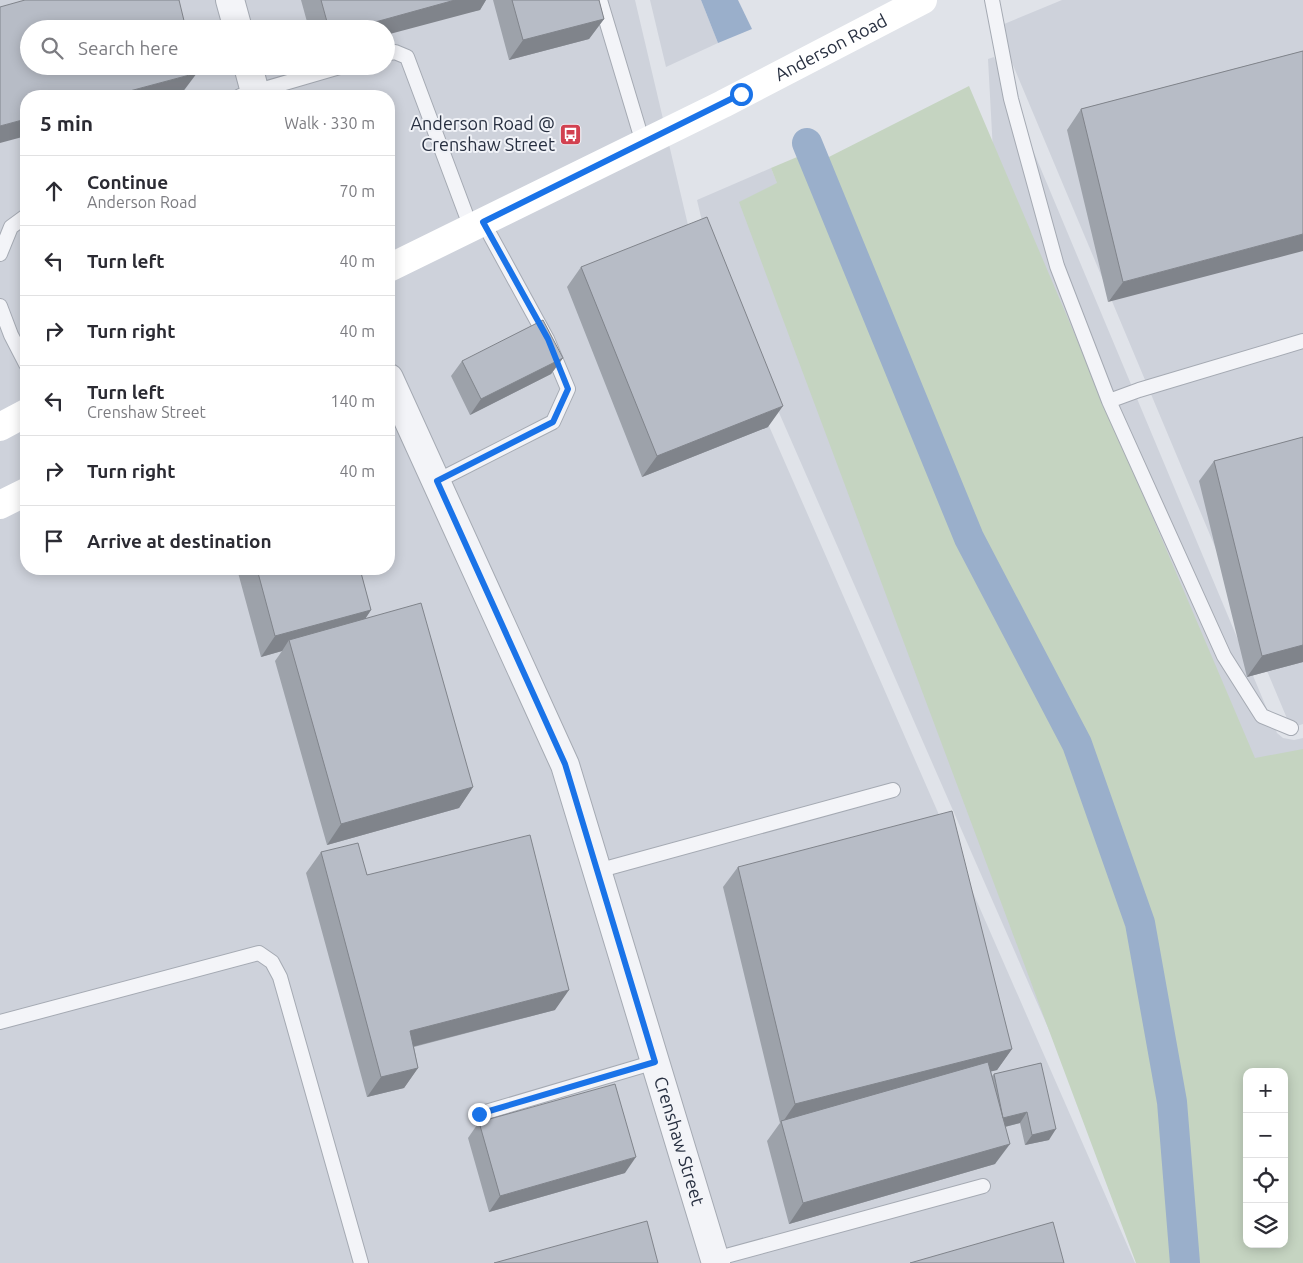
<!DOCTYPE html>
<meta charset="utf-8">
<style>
:root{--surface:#fff;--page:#f2f2f3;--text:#2b2b33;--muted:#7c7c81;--line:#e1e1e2}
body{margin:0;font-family:Ubuntu,sans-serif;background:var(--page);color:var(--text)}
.controls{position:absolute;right:15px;bottom:15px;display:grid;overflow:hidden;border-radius:10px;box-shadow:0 2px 12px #0003}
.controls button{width:45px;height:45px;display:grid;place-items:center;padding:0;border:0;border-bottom:1px solid var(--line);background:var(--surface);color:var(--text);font:25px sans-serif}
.stop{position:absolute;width:15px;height:15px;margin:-11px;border:4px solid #1a73e8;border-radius:50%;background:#fff}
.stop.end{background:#1a73e8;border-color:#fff;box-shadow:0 1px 5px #0008}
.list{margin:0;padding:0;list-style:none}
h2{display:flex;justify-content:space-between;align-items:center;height:65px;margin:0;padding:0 20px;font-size:21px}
h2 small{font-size:16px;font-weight:400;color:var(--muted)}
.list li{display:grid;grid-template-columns:32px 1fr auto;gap:15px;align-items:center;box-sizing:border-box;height:70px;padding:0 20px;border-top:1px solid var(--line)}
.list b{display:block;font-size:19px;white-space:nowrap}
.list p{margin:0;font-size:16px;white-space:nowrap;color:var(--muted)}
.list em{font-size:16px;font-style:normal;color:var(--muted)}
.icon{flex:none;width:28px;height:28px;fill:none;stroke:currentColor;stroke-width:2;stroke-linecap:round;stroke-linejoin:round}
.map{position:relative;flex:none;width:1303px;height:1263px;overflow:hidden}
.search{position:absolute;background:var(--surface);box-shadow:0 2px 12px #0003;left:20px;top:20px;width:375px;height:55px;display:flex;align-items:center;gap:12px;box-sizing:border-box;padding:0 18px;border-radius:28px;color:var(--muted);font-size:19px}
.panel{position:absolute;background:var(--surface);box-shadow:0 2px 12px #0003;left:20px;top:90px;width:375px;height:485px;border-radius:20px}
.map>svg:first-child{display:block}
</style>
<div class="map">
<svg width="1303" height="1263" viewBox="0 0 1303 1263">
<rect width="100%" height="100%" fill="#e0e3e9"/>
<path fill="#ced2db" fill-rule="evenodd" d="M0 0H635L696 259 1135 1263H0ZM29 29H386V66H29ZM26 96H389V569H26Z
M650 0H701L718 43 666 67Z
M1062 0H1303V724L1291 728 997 27Z
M994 57 1277 733 1283 738 1294 740 1303 738V846L1211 805 998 244 988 59Z
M771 168 953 593 1130 1215 710 255 697 200Z"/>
<path fill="#c5d4c1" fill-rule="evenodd" d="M969 86 1255 758 1303 749V1263H1136L739 202 777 183 771 168 809 152 815 164ZM1247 1072H1284V1244H1247Z"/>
<path fill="#9aafcb" d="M701 0H738L752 29 718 43Z"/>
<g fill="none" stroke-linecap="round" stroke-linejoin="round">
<path stroke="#9aafcb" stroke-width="30" d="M807 143 969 538 1077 744 1140 923 1172 1102 1185 1263"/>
<defs>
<path id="lane" d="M600 0 643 143
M992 0 1011 99 1057 266 1109 401 1224 656 1262 716 1291 728
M386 54 395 52 407 57 471 228
M240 96 343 66
M0 254 11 227 26 216
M0 306 11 335 26 364
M1109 401 1139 390 1303 341
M437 481 553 422 568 389 547 339 483 222
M597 871 893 790
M0 1022 259 953 272 962 280 977 361 1263
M479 1114 655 1062
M715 1259 983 1186"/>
<g id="street">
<path d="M230 0 238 29"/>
<path d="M248 66 256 96"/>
<path id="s1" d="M389 378 565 765 716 1263"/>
</g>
</defs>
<use href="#lane" stroke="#a5aab3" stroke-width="16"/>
<use href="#street" stroke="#a5aab3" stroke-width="30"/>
<use href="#lane" stroke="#f3f4f8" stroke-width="14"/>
<use href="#street" stroke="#f3f4f8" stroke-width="28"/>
<g stroke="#fff" stroke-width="28">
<path id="s2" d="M389 268 723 104 923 0"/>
<path d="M0 427 26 413"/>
<path d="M0 505 26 492"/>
</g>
</g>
<path fill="#9da2aa" d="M301 0H486L480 10 386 29H309Z
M493 0H599L604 19 589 39 509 60Z
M1303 51 1108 302 1067 130 1081 109Z
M581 267 768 427 642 477 567 287Z
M563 358 551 374 470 415 451 376 462 361Z
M1303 437V662L1247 677 1199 481 1214 461Z
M237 569H360L371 610 365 619 473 787 459 808 327 845 275 661 282 651 261 657Z
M321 852 367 875 555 1010 414 1047 418 1068 404 1088 367 1097 306 873Z
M738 867 1012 1049 997 1070 991 1071 992 1076 994 1074 1041 1063 1049 1140 1025 1145 1020 1123 1005 1127 995 1164 789 1224 767 1141 780 1123 723 887Z
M479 1122 625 1173 489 1212 468 1138Z"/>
<path fill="#80848b" d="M455 0H486L480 10 386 35V29H350Z
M604 19 589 39 509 60 523 40Z
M197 73 182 93 172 96H111Z
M26 119V136L0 143V126Z
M1303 234V251L1108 302 1123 282Z
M563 358 551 374 470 415 481 399Z
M783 406 768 427 642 477 657 456Z
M371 610 357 631 289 640 282 651 261 657 275 636Z
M1303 645V662L1247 677 1262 656Z
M473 787 459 808 327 845 341 824Z
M569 990 555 1010 396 1051 410 1031Z
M1012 1049 997 1070 782 1125V1123L795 1104Z
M418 1068 404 1088 367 1097 381 1077Z
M1027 1112 1020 1123 996 1129 1003 1118Z
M1056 1129 1049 1140 1025 1145 1032 1135Z
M1010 1144 995 1164 789 1224 803 1203Z
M636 1157 625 1173 489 1212 500 1196Z"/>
<path fill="#b7bcc6" stroke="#80848b" d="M25 0H179L186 29H29V66H195L197 73 111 96H26V119L0 126V7Z
M321 0H455L350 29H329Z
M512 0H599L604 19 523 40Z
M1303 51V234L1123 282 1081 109Z
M707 217 783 406 657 456 581 267Z
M543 320 563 358 481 399 462 361Z
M1303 437V645L1262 656 1214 461Z
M257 569H360L371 610 275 636Z
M421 603 473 787 341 824 289 640Z
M952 811 1012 1049 795 1104 738 867Z
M530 835 569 990 410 1031 418 1068 381 1077 321 852 358 843 367 875Z
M988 1062 1010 1144 803 1203 781 1121Z
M1041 1063 1056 1129 1032 1135 1027 1112 1003 1118 994 1074Z
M615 1084 636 1157 500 1196 479 1122Z
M647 1221 658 1263H494Z
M1053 1222 1064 1263H910Z"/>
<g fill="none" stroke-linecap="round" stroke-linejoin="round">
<path stroke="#1a73e8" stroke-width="6" d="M479 1114 655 1062 565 764 437 481 553 422 568 389 548 339 483 222 741 94"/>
</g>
<defs>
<symbol id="bus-square" viewBox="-11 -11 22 22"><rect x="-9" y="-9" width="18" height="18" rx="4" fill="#d24150" stroke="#f0f2f7"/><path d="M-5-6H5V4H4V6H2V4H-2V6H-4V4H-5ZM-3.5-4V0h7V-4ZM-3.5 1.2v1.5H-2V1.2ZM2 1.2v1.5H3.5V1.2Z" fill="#fff"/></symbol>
</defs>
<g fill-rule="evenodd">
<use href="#bus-square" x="558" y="122" width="25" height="25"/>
</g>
<g text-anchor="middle" stroke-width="4" stroke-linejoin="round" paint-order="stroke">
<g font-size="18" fill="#283041" stroke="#f0f2f7">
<text dy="6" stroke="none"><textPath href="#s2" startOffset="494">Anderson Road</textPath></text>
<text dy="6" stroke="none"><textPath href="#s1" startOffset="818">Crenshaw Street</textPath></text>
</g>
<g font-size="18" fill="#283041" stroke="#f0f2f7" text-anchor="end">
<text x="555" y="130">Anderson Road @<tspan x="555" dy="21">Crenshaw Street</tspan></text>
</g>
</g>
</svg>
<div class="controls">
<button>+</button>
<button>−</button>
<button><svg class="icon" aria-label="locate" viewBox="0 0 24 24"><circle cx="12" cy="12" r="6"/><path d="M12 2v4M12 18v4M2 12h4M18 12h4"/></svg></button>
<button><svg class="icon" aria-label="layers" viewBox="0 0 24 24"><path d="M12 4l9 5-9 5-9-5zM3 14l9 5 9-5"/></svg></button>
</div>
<div class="stop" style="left:741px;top:94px"></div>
<div class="stop end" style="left:479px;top:1114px"></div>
<div class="search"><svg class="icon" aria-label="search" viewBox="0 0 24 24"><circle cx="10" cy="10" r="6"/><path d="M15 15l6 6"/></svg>Search here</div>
<section class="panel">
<h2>5 min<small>Walk · 330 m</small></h2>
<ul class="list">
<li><svg class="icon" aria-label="ahead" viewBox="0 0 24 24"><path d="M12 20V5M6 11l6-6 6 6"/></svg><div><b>Continue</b><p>Anderson Road</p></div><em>70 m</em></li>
<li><svg class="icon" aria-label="left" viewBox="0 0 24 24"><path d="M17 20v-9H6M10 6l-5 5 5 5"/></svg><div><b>Turn left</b></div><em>40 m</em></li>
<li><svg class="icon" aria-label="right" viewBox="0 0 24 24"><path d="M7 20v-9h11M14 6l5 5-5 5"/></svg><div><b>Turn right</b></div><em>40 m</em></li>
<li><svg class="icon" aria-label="left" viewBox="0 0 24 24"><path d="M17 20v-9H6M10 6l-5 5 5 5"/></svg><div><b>Turn left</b><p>Crenshaw Street</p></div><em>140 m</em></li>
<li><svg class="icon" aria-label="right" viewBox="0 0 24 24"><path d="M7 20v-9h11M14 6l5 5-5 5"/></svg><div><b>Turn right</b></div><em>40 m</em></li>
<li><svg class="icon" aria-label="arrive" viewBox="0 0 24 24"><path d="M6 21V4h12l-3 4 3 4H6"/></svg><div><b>Arrive at destination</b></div></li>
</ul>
</section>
</div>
